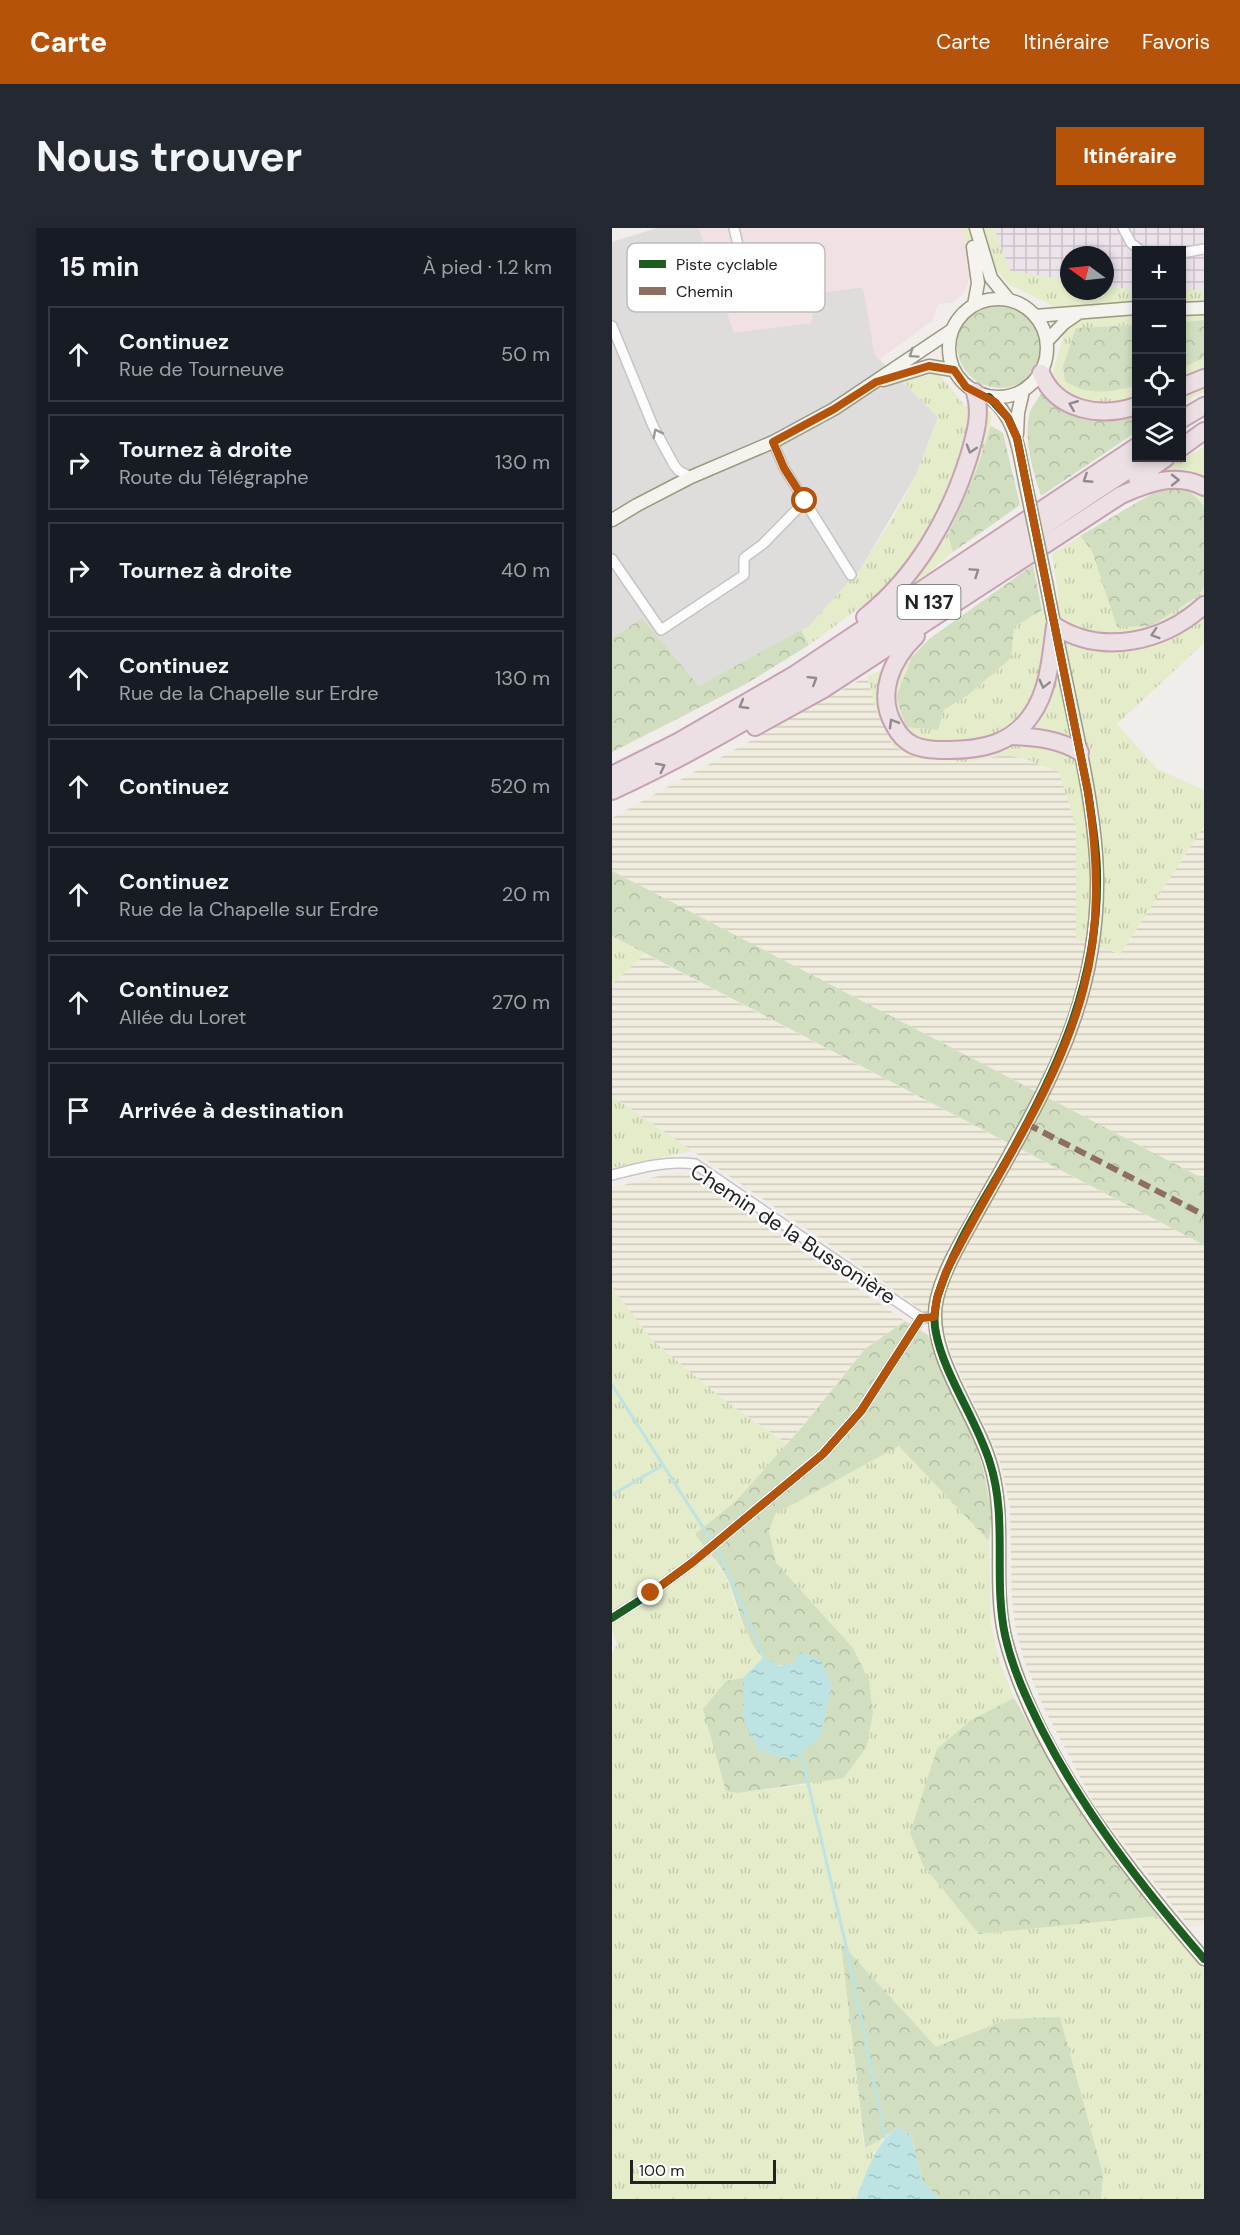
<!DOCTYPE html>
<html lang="fr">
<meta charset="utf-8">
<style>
:root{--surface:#171b24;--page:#242831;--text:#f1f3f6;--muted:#9ea1a6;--line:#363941;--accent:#b45309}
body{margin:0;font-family:"DM Sans",sans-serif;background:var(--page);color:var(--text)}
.controls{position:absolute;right:18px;top:18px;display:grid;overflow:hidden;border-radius:0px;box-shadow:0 3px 9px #0003}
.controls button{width:54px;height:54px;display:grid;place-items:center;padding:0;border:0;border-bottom:2px solid var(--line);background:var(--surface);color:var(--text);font:30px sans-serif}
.compass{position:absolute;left:448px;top:18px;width:54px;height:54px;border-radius:50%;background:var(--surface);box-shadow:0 3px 9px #0003;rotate:285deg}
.scale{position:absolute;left:18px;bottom:15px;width:146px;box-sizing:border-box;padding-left:6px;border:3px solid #222;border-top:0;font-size:16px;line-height:21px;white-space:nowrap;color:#222;-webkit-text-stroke:4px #fff;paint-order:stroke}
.stop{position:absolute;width:18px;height:18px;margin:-14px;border:4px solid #b45309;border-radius:50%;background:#fff}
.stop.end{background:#b45309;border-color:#fff;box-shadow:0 2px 6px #0008}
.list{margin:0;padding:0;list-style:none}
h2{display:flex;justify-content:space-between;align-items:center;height:78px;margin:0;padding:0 24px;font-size:26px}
h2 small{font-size:20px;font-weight:400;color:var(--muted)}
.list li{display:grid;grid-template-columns:39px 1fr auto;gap:18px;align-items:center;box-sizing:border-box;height:96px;margin:0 12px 12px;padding:0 12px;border:2px solid var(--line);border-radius:0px}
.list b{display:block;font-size:22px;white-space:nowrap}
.list p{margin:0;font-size:20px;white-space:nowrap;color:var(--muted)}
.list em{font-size:20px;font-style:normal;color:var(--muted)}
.icon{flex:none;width:33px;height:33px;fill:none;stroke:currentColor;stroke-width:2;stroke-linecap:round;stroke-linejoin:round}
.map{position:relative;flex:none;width:592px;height:1971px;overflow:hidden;border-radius:0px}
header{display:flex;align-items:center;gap:36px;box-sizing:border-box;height:84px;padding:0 30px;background:var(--accent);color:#fff}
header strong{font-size:28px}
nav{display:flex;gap:33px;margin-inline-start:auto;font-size:21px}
.intro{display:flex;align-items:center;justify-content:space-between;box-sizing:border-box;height:144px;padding:0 36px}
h1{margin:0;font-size:42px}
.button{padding:15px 27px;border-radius:0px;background:var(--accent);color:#fff;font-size:21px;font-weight:700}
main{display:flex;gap:36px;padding:0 36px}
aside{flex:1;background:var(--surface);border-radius:0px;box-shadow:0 3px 9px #0003}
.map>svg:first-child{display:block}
</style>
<header>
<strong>Carte</strong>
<nav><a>Carte</a><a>Itinéraire</a><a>Favoris</a></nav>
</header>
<div class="intro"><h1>Nous trouver</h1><a class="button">Itinéraire</a></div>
<main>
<aside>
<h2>15 min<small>À pied · 1.2 km</small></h2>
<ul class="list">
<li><svg class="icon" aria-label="ahead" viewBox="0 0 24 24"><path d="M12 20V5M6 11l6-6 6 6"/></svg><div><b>Continuez</b><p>Rue de Tourneuve</p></div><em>50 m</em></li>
<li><svg class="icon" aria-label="right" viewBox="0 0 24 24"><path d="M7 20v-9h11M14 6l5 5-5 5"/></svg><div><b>Tournez à droite</b><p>Route du Télégraphe</p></div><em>130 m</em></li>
<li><svg class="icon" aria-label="right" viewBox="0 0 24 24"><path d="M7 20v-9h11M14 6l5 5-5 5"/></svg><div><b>Tournez à droite</b></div><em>40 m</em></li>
<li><svg class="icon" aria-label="ahead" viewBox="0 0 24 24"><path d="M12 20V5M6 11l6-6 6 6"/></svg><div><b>Continuez</b><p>Rue de la Chapelle sur Erdre</p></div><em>130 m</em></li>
<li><svg class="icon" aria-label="ahead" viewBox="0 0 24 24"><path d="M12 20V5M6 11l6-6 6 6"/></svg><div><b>Continuez</b></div><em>520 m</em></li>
<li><svg class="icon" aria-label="ahead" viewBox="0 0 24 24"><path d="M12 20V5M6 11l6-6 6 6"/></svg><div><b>Continuez</b><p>Rue de la Chapelle sur Erdre</p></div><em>20 m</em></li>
<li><svg class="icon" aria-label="ahead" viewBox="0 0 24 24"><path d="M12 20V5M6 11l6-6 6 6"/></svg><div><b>Continuez</b><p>Allée du Loret</p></div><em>270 m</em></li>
<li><svg class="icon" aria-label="arrive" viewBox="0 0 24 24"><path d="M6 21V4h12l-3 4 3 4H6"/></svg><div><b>Arrivée à destination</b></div></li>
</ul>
</aside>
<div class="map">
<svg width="592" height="1971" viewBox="0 0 592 1971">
<defs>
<pattern id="industrial-grid" width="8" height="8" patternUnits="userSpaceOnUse" patternTransform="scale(1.5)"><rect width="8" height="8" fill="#ede3eb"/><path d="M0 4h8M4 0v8" fill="none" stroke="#cbc2c9"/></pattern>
<pattern id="farmland-rules" width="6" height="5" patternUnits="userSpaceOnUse" patternTransform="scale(1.5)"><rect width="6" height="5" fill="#f0edde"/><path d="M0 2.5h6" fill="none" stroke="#cecbbe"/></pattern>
<pattern id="grass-tufts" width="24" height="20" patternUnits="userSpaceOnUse" patternTransform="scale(1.5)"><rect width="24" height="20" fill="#e4ecca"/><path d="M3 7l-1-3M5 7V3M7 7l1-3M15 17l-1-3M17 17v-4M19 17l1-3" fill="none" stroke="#c3caad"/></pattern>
<pattern id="forest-crowns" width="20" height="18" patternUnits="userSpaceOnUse" patternTransform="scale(1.5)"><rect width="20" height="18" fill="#d1dec0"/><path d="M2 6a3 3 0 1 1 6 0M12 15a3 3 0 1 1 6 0" fill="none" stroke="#b3bea5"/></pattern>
<pattern id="water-ripples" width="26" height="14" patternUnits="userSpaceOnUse" patternTransform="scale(1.5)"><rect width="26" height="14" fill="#bee3e3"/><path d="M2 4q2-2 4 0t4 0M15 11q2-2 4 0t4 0" fill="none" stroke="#a3c2c2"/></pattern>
</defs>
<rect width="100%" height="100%" fill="#f0edeb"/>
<path fill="#dfdddc" d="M45 0H87L122 105 205 65 251 59 263 127 326 189 304 247 249 340 195 401 87 458 30 390 0 410V14Z"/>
<path fill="#f1e1e3" d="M87 0H351L358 33V49L352 64 347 70 340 75 326 76 320 93 268 131 263 127 251 59 205 65 199 95 122 105Z"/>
<path fill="url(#industrial-grid)" d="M382 0H592V62H570V22H524V62L493 58V27H457V52L398 43Z"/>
<path fill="url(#farmland-rules)" d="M255 448 266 487 354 534 392 527 411 530 447 544 464 598V711L508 726 592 598V951L0 643V590Z
M33 726 592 1017V1697L577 1698 486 1583 432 1480 412 1432 403 1398 400 1371 398 1279 389 1237 377 1207 340 1129 331 1099 269 1052 0 868V756Z
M66 943 88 951 293 1093 253 1121 175 1216 109 1170 40 1112 0 1060V960Z"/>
<path fill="url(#grass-tufts)" d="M351 0H382L398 43 457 52V63H493V58L524 62V97L464 100 506 163 524 158V188L478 192 447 181 429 166 440 148 452 105 438 76 396 56 387 44 358 49V33Z
M570 62H592V92L570 94Z
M592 130V164L570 175V140Z
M327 146 353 178 379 184V198L364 243 336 307 341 324 298 360 275 359 197 417 189 402 195 400 249 340 281 290 304 247 326 189 289 152Z
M592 219V278L585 270 551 242Z
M468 308 480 323 505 399 586 368 592 359V415L505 496 545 541 592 562V598L508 726 464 711V599L447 544 411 530 392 527 354 534 304 530 281 518 266 487 255 448 300 429 284 469 294 499 326 502 332 482 356 467 399 430 402 399 447 372 440 326Z
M0 708 33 726 0 756Z
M0 868 80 923 0 940Z
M0 1060 40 1112 109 1170 175 1216 123 1274 84 1306 114 1349 124 1380 137 1410 167 1438 126 1565 198 1556 261 1484 257 1452 241 1420 164 1335 157 1303 163 1286 287 1218 377 1313 379 1397 388 1435 402 1470 359 1492 298 1605 311 1637 367 1706 546 1688 592 1741V1971H489L491 1945 448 1789 396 1791 324 1819 230 1716 252 1920 273 1909 262 1926 244 1971H0V1426L5 1416 0 1400Z"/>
<path fill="url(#forest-crowns)" d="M345 117a43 43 0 1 1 86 0a43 43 0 1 1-86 0Z
M592 92V130L570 140V94Z
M524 97V158C502 164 473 168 453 153L451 138 464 100Z
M429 166 447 181 478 192 524 188V204L429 268C421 242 412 215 417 187 419 180 425 172 429 166Z
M379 198 391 205 408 277 341 324 336 307 364 243Z
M551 242 585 270 592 278V359L586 368 539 398 505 399 480 323 468 308 541 265Z
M421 337 430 382 402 399 399 430 356 467 332 482 326 502 294 499 284 469 300 429 317 411Z
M30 390 87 458 189 402 197 417 132 457 0 524V410Z
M0 643 592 951V1017L0 708Z
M293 1093 316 1107 353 1183 371 1240 380 1286 377 1313 287 1218 163 1286 157 1303 164 1335 241 1420 257 1452 261 1484 255 1518 232 1550 126 1565 114 1563 91 1481 114 1453 131 1450V1490L182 1435C178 1436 172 1438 168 1437 135 1435 126 1370 114 1348 106 1333 93 1320 83 1306L123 1274 190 1199 253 1121Z
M402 1470 446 1548 546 1688 367 1706 311 1637 298 1605 325 1521 359 1492Z
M229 1715 324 1819 396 1791 448 1789 491 1946 489 1971H327L311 1954 299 1907 285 1899 273 1909 253 1920Z"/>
<path fill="url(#water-ripples)" d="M188 1424 209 1431 220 1457 209 1508 181 1532 146 1522 131 1490V1450L152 1429 167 1438 182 1435Z
M285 1899 299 1907 311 1954 327 1971H244C255 1944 262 1918 285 1899Z"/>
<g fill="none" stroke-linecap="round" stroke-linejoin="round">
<path stroke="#bee3e3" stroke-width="3" d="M0 1157 99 1312
M0 1267 51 1237
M106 1321 152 1429
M189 1525 235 1722 273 1909"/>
<defs>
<path id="street" d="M122 0 138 68
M511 0 519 15 528 22
M570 25 592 21
M0 98 41 198 62 237 67 243 79 249
M161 214 172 240 239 347
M0 331 49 402 132 347V330L151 316 193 273
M0 947C27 940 55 932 83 936L309 1090 322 1089
M0 1390 39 1365 81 1334 211 1226 249 1183 309 1090"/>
<path id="secondary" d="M364 0 379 50 397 72
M361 19 366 55 362 77
M337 120a49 49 0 1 1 98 0a49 49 0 1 1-98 0Z
M570 81 592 80
M423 88 524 80
M435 113 452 95 465 86
M271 152 317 138 341 142
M377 169C404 189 407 223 413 253
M405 206 406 185 411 163
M0 292 25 277 79 249 161 214 222 181 340 102
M434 354C443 403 454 452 464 501 474 549 484 599 485 649 486 714 471 778 444 837 422 885 396 930 370 976 354 1006 333 1037 325 1070 312 1125 365 1186 379 1238 395 1294 380 1353 393 1409 423 1527 514 1640 592 1731"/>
<path id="highway" d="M429 145C444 183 489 190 524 178
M570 159 592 150
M570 191 592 178
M570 219 592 203
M525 250 554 230
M253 389C304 349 338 289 357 228 363 207 370 186 363 164
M304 408C280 431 264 466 282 497 286 505 293 513 301 517 312 522 324 522 336 522 370 522 400 516 420 486 437 462 439 427 443 398 491 428 552 414 592 377
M143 499 210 462 509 267C536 255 564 244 592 259
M399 508C424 509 446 511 468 524
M0 547 66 514 182 447 524 219
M0 563C191 475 358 343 535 230"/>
</defs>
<use href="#street" stroke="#c6c4c3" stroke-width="12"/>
<use href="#secondary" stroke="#9c9881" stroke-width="15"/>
<use href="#highway" stroke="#c6a1b3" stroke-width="20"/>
<use href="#street" stroke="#fdfcfc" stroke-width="9"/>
<use href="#secondary" stroke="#f4f3ed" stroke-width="12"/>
<use href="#highway" stroke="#ece0e4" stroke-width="16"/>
<defs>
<path id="secondary-bridge" d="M413 253 434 354"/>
</defs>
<use href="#secondary-bridge" stroke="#9c9881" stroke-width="15" stroke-linecap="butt"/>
<use href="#secondary-bridge" stroke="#f4f3ed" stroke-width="12"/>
<path stroke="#8d6e63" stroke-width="6" stroke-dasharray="12 6" stroke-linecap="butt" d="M415 896 592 987"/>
<defs>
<path id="cycleway" d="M377 169 396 190 405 210 476 564C480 592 485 619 485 647 487 752 446 841 396 930 371 974 341 1019 326 1067 323 1079 321 1093 324 1105 332 1147 365 1192 378 1235 396 1290 381 1350 393 1407 400 1440 415 1472 430 1502 473 1586 531 1660 592 1731
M0 1390 39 1365 81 1334 211 1226 249 1183 309 1090"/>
</defs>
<use href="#cycleway" stroke="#fff" stroke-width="11"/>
<use href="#cycleway" stroke="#1b5e20" stroke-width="8"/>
</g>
<defs><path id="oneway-chevron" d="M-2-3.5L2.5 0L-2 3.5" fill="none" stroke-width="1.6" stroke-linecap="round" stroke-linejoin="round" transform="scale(1.5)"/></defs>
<use stroke="#969592" href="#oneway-chevron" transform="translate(301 126) rotate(146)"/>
<g stroke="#918a8d">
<use href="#oneway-chevron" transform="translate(461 177) rotate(-158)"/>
<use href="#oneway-chevron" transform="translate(359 221) rotate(107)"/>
<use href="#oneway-chevron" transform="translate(475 251) rotate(147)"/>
<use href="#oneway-chevron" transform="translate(563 252)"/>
<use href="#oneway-chevron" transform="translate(363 344) rotate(-34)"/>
<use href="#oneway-chevron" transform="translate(543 406) rotate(162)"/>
<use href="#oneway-chevron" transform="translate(201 452) rotate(-32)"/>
<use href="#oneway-chevron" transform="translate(432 456) rotate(104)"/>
<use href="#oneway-chevron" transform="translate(131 477) rotate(150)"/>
<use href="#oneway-chevron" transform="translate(281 495) rotate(-120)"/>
<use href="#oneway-chevron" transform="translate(49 539) rotate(-27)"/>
</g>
<use stroke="#9a9a9a" href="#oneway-chevron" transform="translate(45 205) rotate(-117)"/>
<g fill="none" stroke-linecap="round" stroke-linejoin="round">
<path stroke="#b45309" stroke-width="8" d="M39 1365 81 1334 211 1226 249 1183 309 1090 322 1089 325 1070 334 1044C380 951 444 864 471 763 489 697 486 631 476 564L405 210 396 190 383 174 354 159 342 142 317 138 264 154 222 181 161 214 172 240 193 273"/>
</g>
<g text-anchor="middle" stroke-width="4.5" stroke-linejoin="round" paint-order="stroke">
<rect fill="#fff" stroke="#646464" stroke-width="1.5" x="285.5" y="357" width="63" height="34" rx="4.5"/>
<g font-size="20" font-weight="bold" fill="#222">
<text x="317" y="381">N 137</text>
</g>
<g font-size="21" fill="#222" stroke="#fff">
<text transform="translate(181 1006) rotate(33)" y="7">Chemin de la Bussonière</text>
</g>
</g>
<rect x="15" y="15" width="198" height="69" rx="9" fill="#fff" stroke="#bdbdbd" stroke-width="1.5"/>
<rect x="27" y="32" width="27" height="8" fill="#1b5e20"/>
<rect x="27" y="59" width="27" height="8" fill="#8d6e63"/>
<g font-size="16" fill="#222">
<text x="64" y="42">Piste cyclable</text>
<text x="64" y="69">Chemin</text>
</g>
</svg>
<div class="controls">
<button>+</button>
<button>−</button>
<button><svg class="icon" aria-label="locate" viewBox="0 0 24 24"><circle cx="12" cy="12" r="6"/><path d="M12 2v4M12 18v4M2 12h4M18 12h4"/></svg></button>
<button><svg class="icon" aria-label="layers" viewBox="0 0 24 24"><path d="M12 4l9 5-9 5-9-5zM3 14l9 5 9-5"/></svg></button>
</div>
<svg class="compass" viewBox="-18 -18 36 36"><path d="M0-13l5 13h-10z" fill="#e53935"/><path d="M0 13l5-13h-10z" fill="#9ea1a6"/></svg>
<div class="scale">100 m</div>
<div class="stop" style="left:193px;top:273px"></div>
<div class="stop end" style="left:39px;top:1365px"></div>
</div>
</main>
